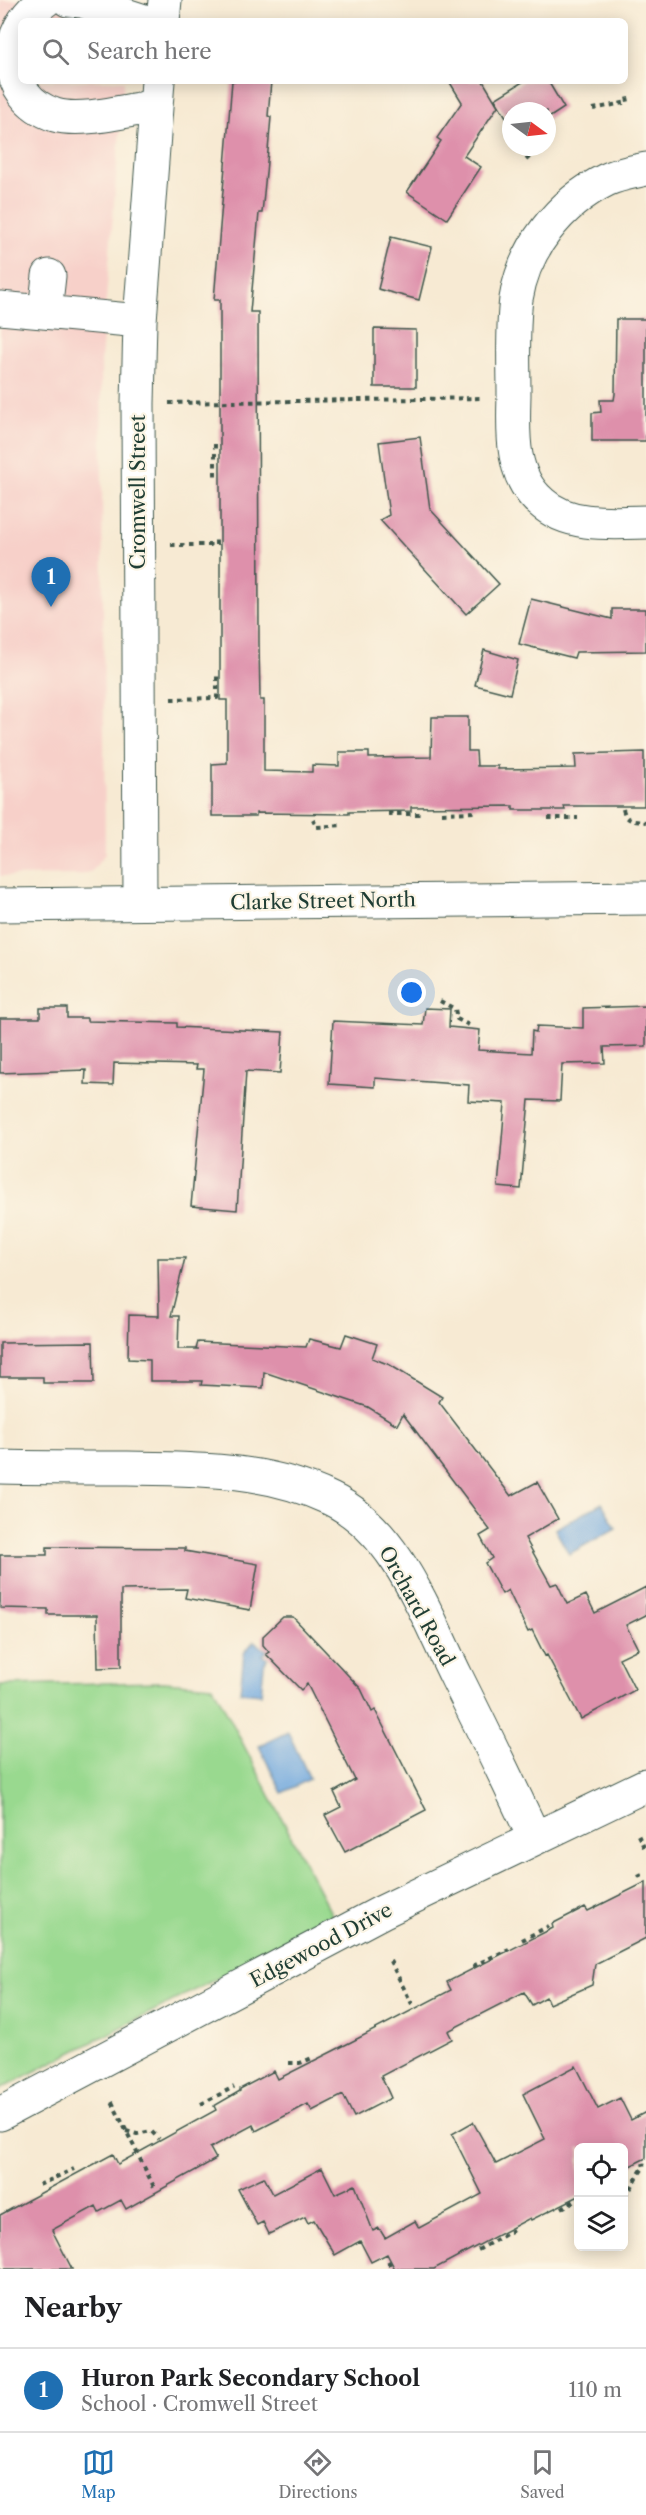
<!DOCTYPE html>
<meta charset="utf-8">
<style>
:root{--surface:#fff;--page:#f6f6f6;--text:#202124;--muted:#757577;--line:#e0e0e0;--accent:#1f6fb2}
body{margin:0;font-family:"Libre Caslon Text",serif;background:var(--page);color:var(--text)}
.controls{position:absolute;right:18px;bottom:18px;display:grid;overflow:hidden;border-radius:9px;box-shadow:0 3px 15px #0003}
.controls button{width:54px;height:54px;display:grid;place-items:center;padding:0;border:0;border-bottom:2px solid var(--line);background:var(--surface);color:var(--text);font:30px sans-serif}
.compass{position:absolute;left:502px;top:102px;width:54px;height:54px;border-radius:50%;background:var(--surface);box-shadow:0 3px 15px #0003;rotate:105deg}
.you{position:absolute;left:412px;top:993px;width:21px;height:21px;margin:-15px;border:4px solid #fff;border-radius:50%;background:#1a73e8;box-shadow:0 0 0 9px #1a73e833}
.badge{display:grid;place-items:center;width:39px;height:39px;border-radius:50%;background:var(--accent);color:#fff;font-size:20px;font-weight:700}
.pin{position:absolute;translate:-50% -50px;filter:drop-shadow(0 2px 3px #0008)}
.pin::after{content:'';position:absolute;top:32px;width:21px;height:18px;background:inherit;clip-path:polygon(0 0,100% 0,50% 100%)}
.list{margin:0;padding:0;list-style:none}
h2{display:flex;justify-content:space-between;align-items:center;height:78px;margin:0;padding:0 24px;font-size:26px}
h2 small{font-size:20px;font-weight:400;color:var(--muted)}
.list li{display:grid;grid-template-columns:39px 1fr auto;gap:18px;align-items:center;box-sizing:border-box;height:84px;padding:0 24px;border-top:2px solid var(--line)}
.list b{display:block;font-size:22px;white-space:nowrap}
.list p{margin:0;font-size:20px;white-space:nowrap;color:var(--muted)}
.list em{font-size:20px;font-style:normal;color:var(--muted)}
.icon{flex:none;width:33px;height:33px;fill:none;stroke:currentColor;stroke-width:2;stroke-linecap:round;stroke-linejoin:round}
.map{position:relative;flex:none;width:646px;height:2269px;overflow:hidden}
.search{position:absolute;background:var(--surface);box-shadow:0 3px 15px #0003;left:18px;right:18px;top:18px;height:66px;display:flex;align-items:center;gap:15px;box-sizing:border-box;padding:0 21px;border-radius:9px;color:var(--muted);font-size:22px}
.sheet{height:162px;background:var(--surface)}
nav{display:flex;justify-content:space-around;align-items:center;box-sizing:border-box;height:84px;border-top:2px solid var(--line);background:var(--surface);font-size:16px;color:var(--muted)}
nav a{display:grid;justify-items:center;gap:3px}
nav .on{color:var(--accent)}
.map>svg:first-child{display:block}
</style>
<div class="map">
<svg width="646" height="2269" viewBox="0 0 646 2269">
<rect width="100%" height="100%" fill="#fcf5e5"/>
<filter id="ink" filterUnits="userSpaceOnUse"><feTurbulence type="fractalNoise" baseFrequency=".0167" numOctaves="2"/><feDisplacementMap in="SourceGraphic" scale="12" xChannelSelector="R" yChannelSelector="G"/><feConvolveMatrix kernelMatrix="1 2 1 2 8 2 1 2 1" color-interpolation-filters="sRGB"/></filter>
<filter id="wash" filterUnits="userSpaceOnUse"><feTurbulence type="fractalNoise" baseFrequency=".008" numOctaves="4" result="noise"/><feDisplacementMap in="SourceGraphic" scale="24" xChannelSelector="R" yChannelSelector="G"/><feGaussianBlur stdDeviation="1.35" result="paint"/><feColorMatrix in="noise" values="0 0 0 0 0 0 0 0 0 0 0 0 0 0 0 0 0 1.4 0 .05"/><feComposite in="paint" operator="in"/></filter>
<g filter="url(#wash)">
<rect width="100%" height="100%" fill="#f7ead3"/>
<path fill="#f7d0c9" d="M0 0H131L129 21H21V81H124L101 360 105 854 92 871 80 875 0 876Z"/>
<path fill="#99d98f" stroke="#5c8b62" stroke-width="1.5" d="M164 1682 213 1686 334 1919 0 2089V1685Z"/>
<path fill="#70a7de" stroke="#487289" stroke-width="1.5" d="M602 1503 616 1528 569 1554 555 1529Z
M254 1641 267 1651 263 1655 267 1659 264 1665 261 1694 240 1692 244 1653Z
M288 1732 310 1779 282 1793 259 1746Z"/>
<g id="blocks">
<path fill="#de90ab" d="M232 81H271L268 116 271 117 266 173 262 213H259L250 312H258L259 643 260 700H264V771L312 772V765L339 766V752H369V758L431 757 432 717H468V751H476L477 766H498V769L576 768 575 754 644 752V806H564L565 810H513V806L411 807V811L349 812V814L256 813V816H212V764L227 763V700H220V300H214Z
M449 81H483L498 106 464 156 481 167 447 219 407 192 441 141 437 138 462 102Z
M524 81H548L564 108 547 119V111H511V125L495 99Z
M391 237 432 247 419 300 378 289Z
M616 319H646V441H592V413L601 412 600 400H614L615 394Z
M374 329 416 330V387H374Z
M420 437 430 509 499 584 466 614 380 520 389 515 379 442Z
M531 599 612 619V609H646V651L576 652 574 658 519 644Z
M484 650 518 660 510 694 475 685Z
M646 1006V1046L604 1047 605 1063 562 1064 560 1101 529 1100 521 1189 498 1187 505 1103 468 1101 469 1085 375 1078V1087L329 1084 333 1021 423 1025 425 1008 450 1009 449 1027 480 1030 478 1050 531 1053 532 1031 536 1032 537 1026 583 1028V1008Z
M40 1008H67V1018H87V1021L177 1023V1027L283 1032 280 1073 246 1071 237 1210 191 1206 204 1069H196L197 1065 114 1063 113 1085 85 1084 86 1070 0 1073V1018H40Z
M158 1258H185L171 1316H179L178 1349H199H196L198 1342 306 1347 309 1339 341 1347 346 1334 377 1344 372 1358 390 1365 442 1397 439 1402 511 1496 537 1482 558 1519 525 1538 551 1585 557 1583 567 1604 586 1595 595 1613 646 1587V1615L626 1625 638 1649 619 1658 635 1690 581 1719 547 1655 545 1656 532 1630 528 1632 508 1590 502 1594 485 1563 492 1558 480 1536 490 1530 403 1414 397 1425 368 1407 264 1372 263 1388 201 1385 202 1381H150V1360L128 1359 129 1315 159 1316Z
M93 1342 94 1383H43V1377H0V1343Z
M47 1547 185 1548V1551L258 1564 250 1610 185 1598 187 1589 121 1590V1667L98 1668 97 1615H48V1609L0 1608V1555H47Z
M283 1617H293L361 1689 372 1712 375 1710 426 1810 345 1852 325 1815 341 1807 334 1792 355 1780 307 1684 301 1690 266 1654 269 1652 263 1645V1636Z
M646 1882V1938L595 1964 592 1985 549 2004 546 1997 532 2005 524 1992 448 2031 452 2039 381 2076 391 2098 354 2117 343 2095 312 2111 308 2104 256 2131 253 2125 210 2148 216 2159 126 2209 121 2200 99 2212 96 2206 52 2230 72 2269H0V2215L113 2154 118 2164 216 2110 214 2106 240 2091V2089L274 2071 278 2079 351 2042 451 1990 447 1982 553 1928 552 1924 585 1907 588 1911Z
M576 2066 598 2109 620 2098 631 2120 646 2112V2158L624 2169V2148H579V2196L531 2220 530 2218 434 2269H395L387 2254 371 2262 360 2241 335 2255 314 2220 308 2223 305 2217 269 2234 263 2222 257 2225 238 2189 264 2177 273 2194 322 2168 335 2194 355 2185 373 2231 379 2228 385 2238 415 2221 419 2228 482 2194 452 2134 473 2122 496 2164 545 2139 523 2094Z"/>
</g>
</g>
<g filter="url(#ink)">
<use href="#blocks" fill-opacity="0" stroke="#3f574c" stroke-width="1.5"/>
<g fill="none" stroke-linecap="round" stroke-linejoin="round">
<defs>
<path id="minor" d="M46 0C0 29 0 97 55 115 81 123 128 110 156 106
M68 0 82 1 144 21
M163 21 165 0
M646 169C633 172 618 174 606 180 560 203 524 248 516 299 512 331 514 364 514 395 513 432 510 475 541 502 568 527 612 523 646 522
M0 308 140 321
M45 312 49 276
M140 903 138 403 140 321 158 81
M0 905 646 898
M0 1467C42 1468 85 1468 127 1468 197 1469 267 1468 331 1499 398 1531 426 1616 457 1678 483 1730 509 1783 534 1837
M0 2114 382 1912 646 1785"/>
</defs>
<use href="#minor" stroke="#3f574c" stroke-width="35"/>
<path stroke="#3f574c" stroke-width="4" stroke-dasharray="4.5 4.5" stroke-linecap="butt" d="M593 109 628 102 627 97
M547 129 551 133 547 136
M526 160 541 147
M169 403 483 398
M215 444V476
M171 545H216V536
M171 699 217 698V673
M623 809C626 822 634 821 646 822
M442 813 476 812
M388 814H423
M548 818H578
M313 819 317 827 343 825
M440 1001 455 1009 457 1019 469 1025
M638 1835 646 1851
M638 1877 646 1873
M522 1940 549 1926
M390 1961 412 2004
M473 1966 509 1949
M289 2063H300L312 2058
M112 2102 154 2187
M201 2104 234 2087
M126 2131 137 2134 151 2131 159 2139
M39 2185 74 2169
M624 2195C634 2188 636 2176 644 2167L643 2163
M562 2208 578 2199
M478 2250 517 2228
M388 2261 392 2269"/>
<use href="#minor" stroke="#fff" stroke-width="33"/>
</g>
</g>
<g text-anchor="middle" stroke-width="4.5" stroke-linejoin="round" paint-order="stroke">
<g font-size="20" fill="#1f3d34" stroke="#fcf5e5">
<text transform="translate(138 492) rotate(-90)" y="7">Cromwell Street</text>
<text transform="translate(323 901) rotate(-1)" y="7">Clarke Street North</text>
<text transform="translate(417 1606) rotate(61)" y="7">Orchard Road</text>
<text transform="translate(321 1945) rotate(-28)" y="7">Edgewood Drive</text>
</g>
</g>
</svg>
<div class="controls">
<button><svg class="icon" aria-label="locate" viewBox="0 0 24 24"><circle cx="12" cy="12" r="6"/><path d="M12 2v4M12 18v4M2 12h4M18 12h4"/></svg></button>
<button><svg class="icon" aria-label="layers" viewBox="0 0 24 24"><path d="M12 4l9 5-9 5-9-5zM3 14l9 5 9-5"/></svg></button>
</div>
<svg class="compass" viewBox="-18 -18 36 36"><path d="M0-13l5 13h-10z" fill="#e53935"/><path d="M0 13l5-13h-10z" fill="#757577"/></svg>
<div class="you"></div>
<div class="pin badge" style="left:51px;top:607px">1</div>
<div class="search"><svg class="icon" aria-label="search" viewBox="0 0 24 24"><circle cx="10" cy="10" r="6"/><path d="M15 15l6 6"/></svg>Search here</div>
</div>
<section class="sheet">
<h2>Nearby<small></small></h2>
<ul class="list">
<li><span class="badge">1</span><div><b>Huron Park Secondary School</b><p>School · Cromwell Street</p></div><em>110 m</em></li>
</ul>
</section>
<nav>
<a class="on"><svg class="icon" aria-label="map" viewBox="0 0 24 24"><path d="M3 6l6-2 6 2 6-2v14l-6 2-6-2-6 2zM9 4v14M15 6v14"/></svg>Map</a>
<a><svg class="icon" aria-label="directions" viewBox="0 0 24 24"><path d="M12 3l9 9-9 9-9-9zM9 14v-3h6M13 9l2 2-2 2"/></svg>Directions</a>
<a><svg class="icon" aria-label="saved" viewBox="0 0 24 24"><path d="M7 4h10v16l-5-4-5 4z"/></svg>Saved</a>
</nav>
